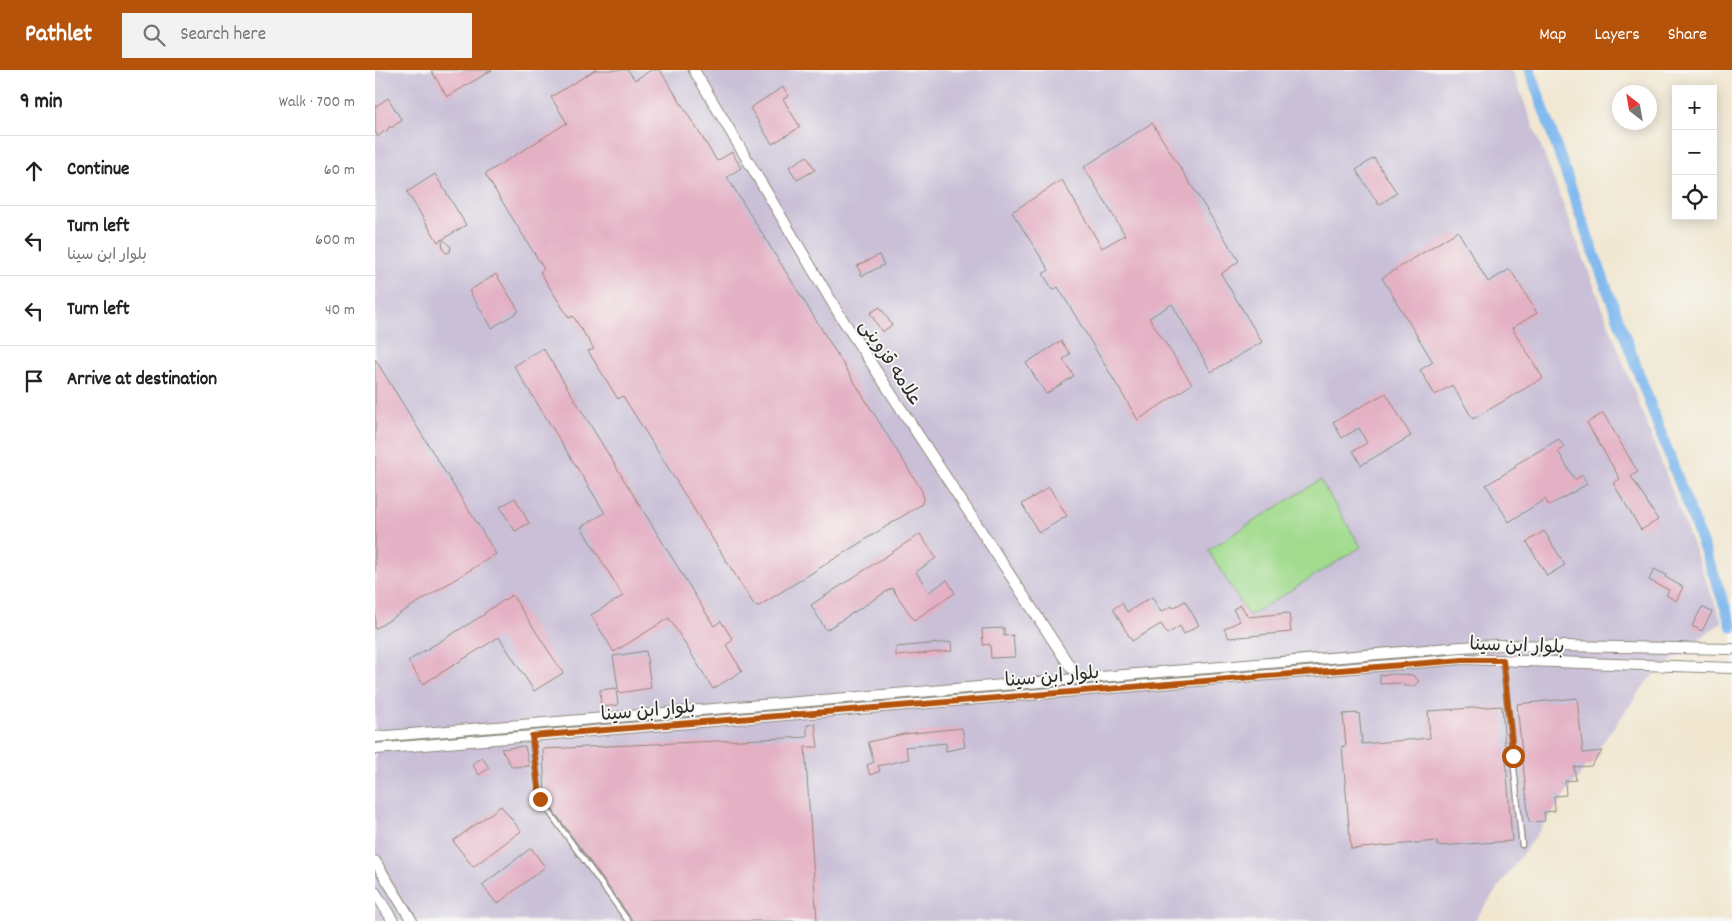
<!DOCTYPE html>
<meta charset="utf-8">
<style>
:root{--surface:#fff;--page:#f2f2f2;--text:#222;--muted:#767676;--line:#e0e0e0;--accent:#b45309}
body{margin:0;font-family:Dekko,"Playpen Sans Arabic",sans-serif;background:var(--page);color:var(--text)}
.controls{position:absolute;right:15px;top:15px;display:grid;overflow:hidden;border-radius:0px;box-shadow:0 2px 12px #0003}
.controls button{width:45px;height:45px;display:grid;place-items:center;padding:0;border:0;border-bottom:1px solid var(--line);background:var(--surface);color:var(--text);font:25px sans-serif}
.compass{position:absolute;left:1237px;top:15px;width:45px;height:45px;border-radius:50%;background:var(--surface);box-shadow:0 2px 12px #0003;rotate:329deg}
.stop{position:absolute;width:15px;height:15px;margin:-11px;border:4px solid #b45309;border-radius:50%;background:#fff}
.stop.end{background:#b45309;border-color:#fff;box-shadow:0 1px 5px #0008}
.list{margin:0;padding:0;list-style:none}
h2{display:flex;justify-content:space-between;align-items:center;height:65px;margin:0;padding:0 20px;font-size:21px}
h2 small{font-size:16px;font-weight:400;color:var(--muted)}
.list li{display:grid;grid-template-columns:32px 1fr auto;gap:15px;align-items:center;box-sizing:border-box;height:70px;padding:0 20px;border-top:1px solid var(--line)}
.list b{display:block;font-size:19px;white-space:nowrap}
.list p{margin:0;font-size:16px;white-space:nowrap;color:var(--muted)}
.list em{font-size:16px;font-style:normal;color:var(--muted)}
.icon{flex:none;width:28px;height:28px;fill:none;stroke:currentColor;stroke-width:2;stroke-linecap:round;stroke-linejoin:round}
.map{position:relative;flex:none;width:1357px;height:851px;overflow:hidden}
header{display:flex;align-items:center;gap:30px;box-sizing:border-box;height:70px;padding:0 25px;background:var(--accent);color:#fff}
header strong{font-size:24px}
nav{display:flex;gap:28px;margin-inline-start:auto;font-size:18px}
.search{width:350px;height:45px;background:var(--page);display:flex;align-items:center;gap:12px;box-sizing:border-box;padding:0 18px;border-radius:0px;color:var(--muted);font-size:19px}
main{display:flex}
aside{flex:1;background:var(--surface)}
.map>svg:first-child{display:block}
</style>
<header>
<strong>Pathlet</strong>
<div class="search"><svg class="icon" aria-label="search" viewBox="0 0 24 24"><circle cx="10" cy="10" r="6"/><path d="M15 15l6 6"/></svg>Search here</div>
<nav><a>Map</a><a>Layers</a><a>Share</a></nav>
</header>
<main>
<aside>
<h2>9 min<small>Walk · 700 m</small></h2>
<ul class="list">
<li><svg class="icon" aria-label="ahead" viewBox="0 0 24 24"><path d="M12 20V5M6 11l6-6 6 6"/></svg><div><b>Continue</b></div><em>60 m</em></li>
<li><svg class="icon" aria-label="left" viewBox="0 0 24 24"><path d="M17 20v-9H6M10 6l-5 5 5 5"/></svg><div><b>Turn left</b><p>بلوار ابن سینا</p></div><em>600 m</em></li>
<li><svg class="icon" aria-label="left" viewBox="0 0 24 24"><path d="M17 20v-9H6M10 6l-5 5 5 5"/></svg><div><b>Turn left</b></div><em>40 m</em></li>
<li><svg class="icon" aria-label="arrive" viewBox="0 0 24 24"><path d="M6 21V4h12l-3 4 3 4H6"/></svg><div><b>Arrive at destination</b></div></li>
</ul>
</aside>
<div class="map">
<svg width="1357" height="851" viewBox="0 0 1357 851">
<rect width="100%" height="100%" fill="#f6f6f2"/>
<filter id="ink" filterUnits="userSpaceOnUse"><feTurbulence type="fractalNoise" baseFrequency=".02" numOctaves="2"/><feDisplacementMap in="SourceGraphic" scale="10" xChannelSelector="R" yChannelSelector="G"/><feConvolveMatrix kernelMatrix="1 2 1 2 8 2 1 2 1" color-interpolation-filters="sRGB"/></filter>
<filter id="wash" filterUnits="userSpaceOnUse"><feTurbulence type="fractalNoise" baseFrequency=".0096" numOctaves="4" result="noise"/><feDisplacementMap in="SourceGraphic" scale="20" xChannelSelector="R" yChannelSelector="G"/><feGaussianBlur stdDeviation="1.12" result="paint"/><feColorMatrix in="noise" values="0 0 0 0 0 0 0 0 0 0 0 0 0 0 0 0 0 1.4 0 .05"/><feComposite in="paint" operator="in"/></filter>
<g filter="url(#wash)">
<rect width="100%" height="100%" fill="#f1e7d1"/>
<path fill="#c9bfd7" d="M0 0H1137L1347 552 1273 610 1099 851H0Z"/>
<path fill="#a2db8e" stroke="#66835c" d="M945 410 986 477 874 546 833 480Z"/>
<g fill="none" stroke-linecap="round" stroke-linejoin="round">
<path stroke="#7eb7ee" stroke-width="11" d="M1155 0 1214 170 1340 508 1357 557"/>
</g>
<g id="blocks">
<path fill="#e4b0c4" d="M56 0H117L72 27Z
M220 0H253L260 10 276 0H285L342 91 357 82 366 98 352 107 547 421 548 428 547 434 384 536 379 535 248 326 243 329 213 281 219 279 198 246 194 248 165 202 169 199 110 104 192 53 176 27Z
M408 17 414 26 408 29 425 57 397 74 375 38Z
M13 28 27 51 21 54 18 57H14L12 61 8 62 3 67 0 61V37Z
M777 53 864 191 846 204 887 272 836 302 797 234 774 248 817 314 763 350 683 217 678 220 668 204 674 200 637 142 687 110 727 178 750 165 709 97Z
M432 86 440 100 422 110 414 97Z
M999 88 1022 123 1004 135 981 100Z
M60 104 91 155 68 169 76 177 75 182 71 183 68 180 67 169 63 172 32 122Z
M1083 161 1113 212 1135 199 1162 243 1137 258 1168 308 1098 349 1077 315 1060 325 1045 300 1058 292 1007 208Z
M504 185 509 195 487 206 482 196Z
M121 204 144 241 117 258 94 221Z
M505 237 517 255 507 262 495 243Z
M686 271 695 284 688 289 699 306 671 324 651 293Z
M168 278 339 556 346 551 358 570 351 575 367 601 338 619 294 548 239 582 216 545 248 526 206 457 230 443 139 296Z
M0 289 121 484 0 559Z
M1011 323 1036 366 986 395 978 381 992 373 984 358 967 368 958 352Z
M1228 343 1263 402 1256 406 1283 450 1266 460 1238 413 1245 409 1212 353Z
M1184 369 1189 377 1183 381 1200 410 1207 405 1212 414 1174 436 1170 429 1134 452 1111 415 1141 397 1140 395Z
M674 417 692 446 664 463 647 434Z
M140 428 154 453 140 461 125 437Z
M1169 461 1190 495 1172 506 1152 472Z
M545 464 561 488 541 502 554 522 572 510 580 523 539 550 517 518 451 560 436 535Z
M1279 499 1291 505 1290 507 1308 517 1301 531 1291 525 1294 520 1274 510Z
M137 525 188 603 159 621 124 567 48 614 33 591 110 544 109 543Z
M777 527 786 542 797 536 798 538 810 531 824 555 809 564 805 556 792 564 786 554 757 571 738 539 747 533 752 542Z
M866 535 873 547 914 543 916 562 854 568 849 559 865 551 858 539Z
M1327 537 1337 542 1327 561 1317 556Z
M629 558V566L638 565 640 587 616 588 615 574 608 575 607 559Z
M576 572 577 581 521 586V577Z
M271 581 276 618 244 623 238 586Z
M1019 604 1038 605 1044 611 1039 616H1029L1027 613 1005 614V605Z
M241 618 243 635 226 637 225 620Z
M1202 628 1208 683 1227 681 1216 696 1199 697 1201 710 1190 711 1191 725 1179 726 1180 741 1169 742 1170 751 1154 752 1142 634Z
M1127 636 1137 771 1062 776V771L976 779 967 676H971L968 644 984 643 987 674 1055 668 1053 641Z
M440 654 443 677H430L442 851H258L170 729 168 679 432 667V655Z
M587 658 590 677 571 681V673L530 677 534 689 503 696 505 701 495 705 492 695 499 692 493 672 529 664Z
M150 676 154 696 137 697 126 679Z
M107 687 114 698 104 705 97 694Z
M126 736 146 761 98 797 78 771Z
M156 778 170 797 122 834 107 815Z"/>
</g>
</g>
<g filter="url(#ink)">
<use href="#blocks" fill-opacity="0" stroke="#8e897e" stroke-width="1"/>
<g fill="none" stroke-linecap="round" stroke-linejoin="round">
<defs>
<path id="service" d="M1128 592 1147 775
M157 666 165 729 253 851"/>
<path id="tertiary" d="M319 0 464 244 696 598
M0 667 1087 577 1121 575 1357 579
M0 679 1088 589 1357 598
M0 791 37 851
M0 822 18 851"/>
</defs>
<use href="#service" stroke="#8e897e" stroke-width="7"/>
<use href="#tertiary" stroke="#8e897e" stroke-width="12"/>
<use href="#service" stroke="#fff" stroke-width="4.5"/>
<use href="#tertiary" stroke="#fff" stroke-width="10"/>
</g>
</g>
<g fill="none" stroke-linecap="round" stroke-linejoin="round" filter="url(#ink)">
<path stroke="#b45309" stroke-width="6" d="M165 729 157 666 1088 590H1128L1138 686"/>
</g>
<g text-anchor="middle" stroke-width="4" stroke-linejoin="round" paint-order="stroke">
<g font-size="19" fill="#2b2b2b" stroke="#f6f6f2">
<text transform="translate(517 292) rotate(57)" y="7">علامه قزوینی</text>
<text transform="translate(1142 574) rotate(2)" y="7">بلوار ابن سینا</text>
<text transform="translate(677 605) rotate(-5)" y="7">بلوار ابن سینا</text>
<text transform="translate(273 639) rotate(-5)" y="7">بلوار ابن سینا</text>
</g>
</g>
</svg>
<div class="controls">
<button>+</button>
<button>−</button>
<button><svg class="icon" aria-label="locate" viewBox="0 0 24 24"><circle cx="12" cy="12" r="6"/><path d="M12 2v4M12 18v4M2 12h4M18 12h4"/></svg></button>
</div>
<svg class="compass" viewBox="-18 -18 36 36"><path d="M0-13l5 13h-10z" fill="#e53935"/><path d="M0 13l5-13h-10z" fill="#767676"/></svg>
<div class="stop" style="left:1138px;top:686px"></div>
<div class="stop end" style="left:165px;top:729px"></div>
</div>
</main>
